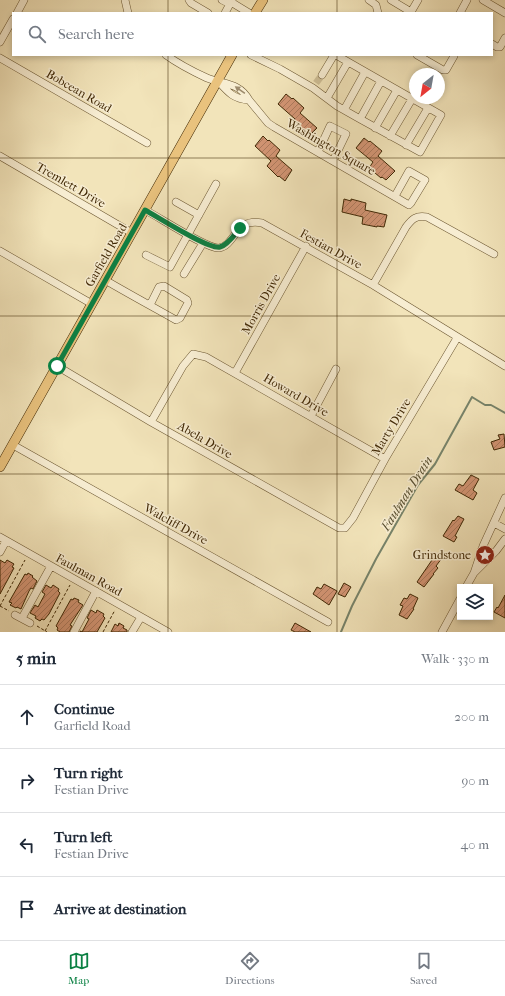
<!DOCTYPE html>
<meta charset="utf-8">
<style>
:root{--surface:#fff;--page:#f2f2f3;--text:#1f2937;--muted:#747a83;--line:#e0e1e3;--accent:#0b8043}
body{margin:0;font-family:"IM FELL French Canon",serif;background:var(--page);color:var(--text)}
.controls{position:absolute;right:12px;bottom:12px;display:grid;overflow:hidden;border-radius:0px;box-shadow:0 2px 6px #0003}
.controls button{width:36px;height:36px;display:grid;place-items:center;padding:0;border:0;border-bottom:1px solid var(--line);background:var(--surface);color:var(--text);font:20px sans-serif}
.compass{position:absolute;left:409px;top:68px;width:36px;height:36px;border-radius:50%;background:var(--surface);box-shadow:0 2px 6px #0003;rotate:211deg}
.stop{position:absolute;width:12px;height:12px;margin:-9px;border:3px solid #0b8043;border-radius:50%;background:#fff}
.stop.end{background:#0b8043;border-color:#fff;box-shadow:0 1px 4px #0008}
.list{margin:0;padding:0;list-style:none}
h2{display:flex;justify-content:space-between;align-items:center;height:52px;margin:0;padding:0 16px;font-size:17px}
h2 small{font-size:13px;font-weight:400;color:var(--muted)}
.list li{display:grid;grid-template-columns:26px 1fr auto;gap:12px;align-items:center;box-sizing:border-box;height:64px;padding:0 16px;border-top:1px solid var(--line)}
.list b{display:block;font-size:15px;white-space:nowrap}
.list p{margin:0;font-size:13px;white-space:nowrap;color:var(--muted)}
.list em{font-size:13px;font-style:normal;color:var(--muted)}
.icon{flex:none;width:22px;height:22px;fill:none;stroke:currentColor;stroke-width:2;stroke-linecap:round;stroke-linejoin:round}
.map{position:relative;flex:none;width:505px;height:632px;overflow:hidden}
.search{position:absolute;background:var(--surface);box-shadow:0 2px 6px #0003;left:12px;right:12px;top:12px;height:44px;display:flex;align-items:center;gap:10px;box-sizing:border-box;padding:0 14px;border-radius:0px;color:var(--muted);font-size:15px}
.sheet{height:308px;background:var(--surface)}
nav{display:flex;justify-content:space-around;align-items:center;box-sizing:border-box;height:56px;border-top:1px solid var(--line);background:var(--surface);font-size:11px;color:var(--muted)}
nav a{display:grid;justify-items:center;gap:2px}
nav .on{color:var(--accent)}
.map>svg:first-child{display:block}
</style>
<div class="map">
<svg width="505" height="632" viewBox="0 0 505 632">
<defs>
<pattern id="building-hatch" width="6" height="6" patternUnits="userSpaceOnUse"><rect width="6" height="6" fill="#d39574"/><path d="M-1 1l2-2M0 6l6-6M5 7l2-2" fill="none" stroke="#ad7a5d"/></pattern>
</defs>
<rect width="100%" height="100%" fill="#f2e4ba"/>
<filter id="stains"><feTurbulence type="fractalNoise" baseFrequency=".005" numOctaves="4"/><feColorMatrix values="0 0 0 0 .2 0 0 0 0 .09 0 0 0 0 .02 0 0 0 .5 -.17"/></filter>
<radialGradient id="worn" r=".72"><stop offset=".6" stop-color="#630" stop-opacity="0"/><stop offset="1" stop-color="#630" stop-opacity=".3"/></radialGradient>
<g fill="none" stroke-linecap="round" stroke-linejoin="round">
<path stroke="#77836a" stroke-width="2" d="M341 632 352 606 376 559 418 485 435 464 472 397 485 405H491L505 413"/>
</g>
<path fill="url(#building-hatch)" stroke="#402805" d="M286 94 292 99 293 98 304 108 300 113 317 128 308 137 304 134 303 135 291 124 295 119 278 104Z
M263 136 268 141 269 140 280 150 276 156 292 170 285 181 279 176 278 177 267 166 271 161 255 146Z
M364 138 369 142 370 141 382 151 378 156 395 171 386 180 382 177 381 178 369 168 373 162 356 148Z
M344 199 351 201V199L366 203 365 210 387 215 384 227 377 226V227L362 224 363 217 342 212Z
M504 434 505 447 494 450 491 442 500 439 498 435Z
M471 475 479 479 473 490 477 493 473 500 455 490 459 484 463 486Z
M458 516 464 519 455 536 457 537 454 542 443 536 453 520 454 521Z
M434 553 442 558 436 566 438 568 433 574H434L424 587 417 582 432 560 430 559Z
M0 560 5 563 7 560 14 564 12 567 14 568 0 594Z
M28 573 33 576 32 577 37 581 33 589 31 588 29 591 21 609 17 607 16 608 10 605 12 603 9 602 25 574 27 575Z
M344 583 351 587 345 597 338 594Z
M324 584 337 591 329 605 313 594 317 587 321 589Z
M46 585 51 588 53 585 59 589 58 591 60 593 49 614 44 620 42 619 40 621 35 618 36 616 30 613 35 605 38 607 45 594 42 592Z
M410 594 418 598 413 609H414L407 619 399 615 403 606 400 605 404 598 407 599Z
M505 595V618L494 612 497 607 498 608Z
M74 598 79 600 78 602 83 605 70 625 72 626 69 632H60L57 630 58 628 56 626 71 599 73 600Z
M91 610 96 613 97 610 104 614 103 616 105 618 97 632H80V631L82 632 89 619 87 618Z
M119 623 124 626 123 628 127 630V632H111L115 624 118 626Z
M295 623 311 632H295L291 630Z"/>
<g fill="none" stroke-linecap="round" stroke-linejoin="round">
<path stroke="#cebe96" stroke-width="7" stroke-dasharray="7 3.5" stroke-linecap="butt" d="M316 83 322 75"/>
<defs>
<path id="minor" d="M125 0 128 13
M189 0 191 3 208 13
M222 0 230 4
M369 0 376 5 378 13
M391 0 411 12 418 0
M483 0 505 13
M231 2 249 13
M17 13 24 0
M225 13 232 0
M460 13 467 0
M0 42 13 19
M492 44 497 47H500L505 38
M166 55C177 63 194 72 207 78 224 85 239 82 249 100 233 99 228 92 218 81
M251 55 280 69 313 88 337 106 360 119 420 152 441 115 336 55
M417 55 443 70H446L454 56 453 55
M0 58 147 143
M322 75 334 55
M327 98 348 62
M249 100 268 123 274 127 409 205 411 203 425 180 409 171 395 196
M344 110 365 72
M360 119 381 81
M375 128 397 90
M390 136 412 99
M406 145 428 108
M318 152 330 126 346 134 333 161
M0 156 132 233
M176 202 199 215
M145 210C159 217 207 249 219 248 236 245 235 217 262 223L373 285 505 366
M0 251 92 304
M146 255 170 267 216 184
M184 274 203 243
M105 280C129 294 153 307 176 320L180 318 188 303 187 300 164 286 159 287 150 305
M373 285 406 227C412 219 416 215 427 217L494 254
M57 366 151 422 339 528H345L353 518 385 459 457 338
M235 373 306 246
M311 416 336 369
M151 422 183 366 193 354 206 357 385 459
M13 445 328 622
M494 523 505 529
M0 537 168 632
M0 552 6 541
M475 572 496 551 505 539
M466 587 474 573 483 546 505 498
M15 615 30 623
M22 618 51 566
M74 632 96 591
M132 632 141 617
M442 632 460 599"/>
<path id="major" d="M255 13 263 0
M0 467 232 55"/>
</defs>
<use href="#minor" stroke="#6c5732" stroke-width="8"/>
<use href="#major" stroke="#402805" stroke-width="10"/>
<path stroke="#402805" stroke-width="1" stroke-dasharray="3 2" stroke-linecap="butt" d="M0 606 25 560
M0 606 9 611
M37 626 47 632
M45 631 70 585
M103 632 115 610"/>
<use href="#minor" stroke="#f7edd2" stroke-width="7"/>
<use href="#major" stroke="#e9c27d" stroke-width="9"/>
</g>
<defs><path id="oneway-solid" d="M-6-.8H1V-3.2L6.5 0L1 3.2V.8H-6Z"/></defs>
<use fill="#9c8a6c" href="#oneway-solid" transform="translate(240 90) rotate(-145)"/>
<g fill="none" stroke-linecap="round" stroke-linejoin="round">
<path stroke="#0b8043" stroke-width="5" d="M57 366 145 210C158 217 209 250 220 247 228 245 235 234 240 228"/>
</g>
<path fill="none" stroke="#402805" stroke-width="1" stroke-opacity="0.55" d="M168 0V13M337 0V13M168 55V632M337 55V632M0 158H505M0 316H505M0 474H505"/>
<defs>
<symbol id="sight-disc" viewBox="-11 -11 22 22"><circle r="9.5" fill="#8f2418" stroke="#f7edd2"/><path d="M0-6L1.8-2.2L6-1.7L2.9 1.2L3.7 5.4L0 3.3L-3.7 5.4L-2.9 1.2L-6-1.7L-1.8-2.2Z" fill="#fff"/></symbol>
</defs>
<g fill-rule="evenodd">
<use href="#sight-disc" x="474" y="544" width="22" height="22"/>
</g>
<g text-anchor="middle" stroke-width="3" stroke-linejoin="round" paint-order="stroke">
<g font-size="12" fill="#402805" stroke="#f7edd2">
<text transform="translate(79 91) rotate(30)" y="4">Bobcean Road</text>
<text transform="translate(331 147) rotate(30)" y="4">Washington Square</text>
<text transform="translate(71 185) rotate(30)" y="4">Tremlett Drive</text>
<text transform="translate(331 249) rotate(29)" y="4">Festian Drive</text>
<text transform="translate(106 255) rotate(-60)" y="4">Garfield Road</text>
<text transform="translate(261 304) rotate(-61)" y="4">Morris Drive</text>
<text transform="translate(296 395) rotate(30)" y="4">Howard Drive</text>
<text transform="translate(391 427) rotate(-59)" y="4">Marty Drive</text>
<text transform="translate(205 440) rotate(30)" y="4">Abela Drive</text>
<text transform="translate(176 524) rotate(29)" y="4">Walcliff Drive</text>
<text transform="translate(89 575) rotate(29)" y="4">Faulman Road</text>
</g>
<g font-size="12" fill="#402805" stroke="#f7edd2" text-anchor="end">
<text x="471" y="559">Grindstone</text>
</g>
<g font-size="13" font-style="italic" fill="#574e2f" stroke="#f7edd2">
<text transform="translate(406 493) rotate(-58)" y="5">Faulman Drain</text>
</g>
</g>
<rect width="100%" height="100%" filter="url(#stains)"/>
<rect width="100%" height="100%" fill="url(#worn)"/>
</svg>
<div class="controls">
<button><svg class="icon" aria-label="layers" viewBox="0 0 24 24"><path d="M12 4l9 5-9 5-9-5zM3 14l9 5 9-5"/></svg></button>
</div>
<svg class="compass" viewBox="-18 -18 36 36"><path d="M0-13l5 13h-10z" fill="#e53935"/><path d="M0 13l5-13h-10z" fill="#747a83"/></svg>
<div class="stop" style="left:57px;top:366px"></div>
<div class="stop end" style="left:240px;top:228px"></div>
<div class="search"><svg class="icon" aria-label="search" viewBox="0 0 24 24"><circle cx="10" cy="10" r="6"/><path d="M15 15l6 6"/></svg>Search here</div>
</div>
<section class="sheet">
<h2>5 min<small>Walk · 330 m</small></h2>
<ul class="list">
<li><svg class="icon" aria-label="ahead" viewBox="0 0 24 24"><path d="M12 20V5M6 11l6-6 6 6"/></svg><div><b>Continue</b><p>Garfield Road</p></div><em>200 m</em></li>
<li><svg class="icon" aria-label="right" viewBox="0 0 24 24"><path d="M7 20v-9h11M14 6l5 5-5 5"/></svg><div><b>Turn right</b><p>Festian Drive</p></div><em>90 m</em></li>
<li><svg class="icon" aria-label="left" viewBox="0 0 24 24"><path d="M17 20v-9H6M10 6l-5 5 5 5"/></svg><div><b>Turn left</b><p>Festian Drive</p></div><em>40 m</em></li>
<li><svg class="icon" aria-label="arrive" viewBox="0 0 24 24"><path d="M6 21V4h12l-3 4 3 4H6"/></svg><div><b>Arrive at destination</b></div></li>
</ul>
</section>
<nav>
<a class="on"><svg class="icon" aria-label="map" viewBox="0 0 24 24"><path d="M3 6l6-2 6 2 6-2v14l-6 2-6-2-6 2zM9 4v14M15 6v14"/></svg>Map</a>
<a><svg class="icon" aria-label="directions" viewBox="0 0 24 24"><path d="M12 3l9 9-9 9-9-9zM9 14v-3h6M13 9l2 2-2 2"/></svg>Directions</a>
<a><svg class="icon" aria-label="saved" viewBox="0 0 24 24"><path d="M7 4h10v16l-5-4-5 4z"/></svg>Saved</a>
</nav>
